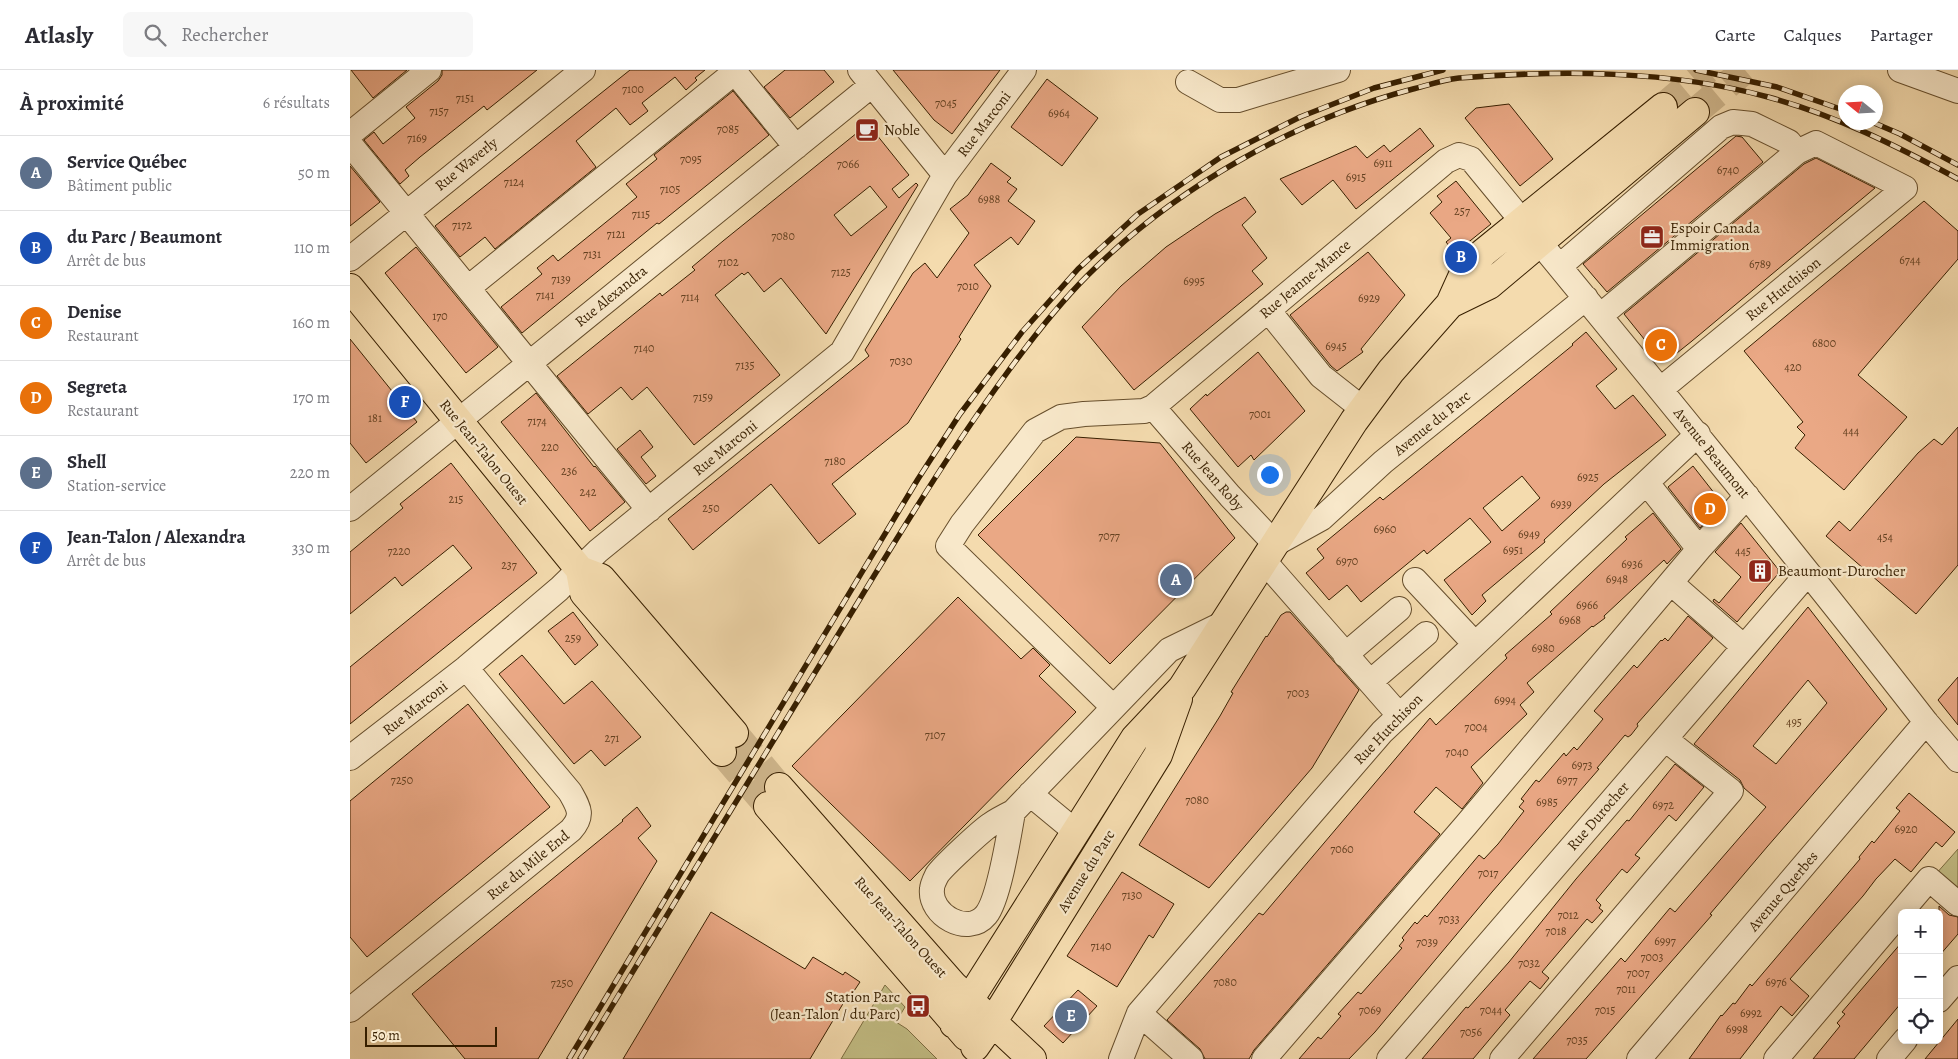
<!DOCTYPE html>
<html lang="fr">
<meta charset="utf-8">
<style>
:root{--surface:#fff;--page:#f7f7f7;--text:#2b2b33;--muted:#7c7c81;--line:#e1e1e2;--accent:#8f2418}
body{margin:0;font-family:Alegreya,serif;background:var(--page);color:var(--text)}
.controls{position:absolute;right:15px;bottom:15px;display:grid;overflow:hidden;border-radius:8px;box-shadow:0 2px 12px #0003}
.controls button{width:45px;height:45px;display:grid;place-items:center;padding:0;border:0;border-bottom:1px solid var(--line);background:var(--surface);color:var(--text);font:25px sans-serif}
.compass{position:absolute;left:1488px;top:15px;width:45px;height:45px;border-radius:50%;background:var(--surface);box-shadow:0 2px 12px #0003;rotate:288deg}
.scale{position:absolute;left:15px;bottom:12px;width:132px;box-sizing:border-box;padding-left:5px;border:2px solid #371f00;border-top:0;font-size:14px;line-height:18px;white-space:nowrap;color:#371f00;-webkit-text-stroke:4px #f8e8ca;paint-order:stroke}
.you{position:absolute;left:919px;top:404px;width:18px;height:18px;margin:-12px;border:4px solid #fff;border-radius:50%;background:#1a73e8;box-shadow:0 0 0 8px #1a73e833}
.badge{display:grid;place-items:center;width:32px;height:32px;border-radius:50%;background:var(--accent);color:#fff;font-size:16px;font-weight:700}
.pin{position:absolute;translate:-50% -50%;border:2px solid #fff;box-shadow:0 1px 5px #0006}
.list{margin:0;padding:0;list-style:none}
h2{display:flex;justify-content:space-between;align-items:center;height:65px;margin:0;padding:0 20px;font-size:21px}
h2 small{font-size:16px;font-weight:400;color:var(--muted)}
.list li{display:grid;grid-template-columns:32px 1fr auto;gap:15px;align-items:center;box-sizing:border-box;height:75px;padding:0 20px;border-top:1px solid var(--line)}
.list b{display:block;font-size:19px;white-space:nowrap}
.list p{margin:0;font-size:16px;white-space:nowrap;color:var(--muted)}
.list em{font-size:16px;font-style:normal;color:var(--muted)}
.icon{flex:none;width:28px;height:28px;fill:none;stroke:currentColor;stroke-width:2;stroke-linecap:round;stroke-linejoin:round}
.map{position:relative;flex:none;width:1608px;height:989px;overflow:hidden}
header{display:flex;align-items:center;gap:30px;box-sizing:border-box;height:70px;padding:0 25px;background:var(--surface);border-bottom:1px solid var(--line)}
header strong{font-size:24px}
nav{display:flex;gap:28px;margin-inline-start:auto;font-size:18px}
.search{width:350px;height:45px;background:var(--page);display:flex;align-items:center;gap:12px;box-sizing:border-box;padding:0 18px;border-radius:8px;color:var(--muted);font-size:19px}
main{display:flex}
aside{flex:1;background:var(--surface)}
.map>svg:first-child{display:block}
</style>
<header>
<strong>Atlasly</strong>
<div class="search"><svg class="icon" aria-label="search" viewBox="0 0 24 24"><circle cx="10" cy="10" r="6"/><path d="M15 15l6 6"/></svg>Rechercher</div>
<nav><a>Carte</a><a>Calques</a><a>Partager</a></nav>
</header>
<main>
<aside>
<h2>À proximité<small>6 résultats</small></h2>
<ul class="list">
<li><span class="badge" style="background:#5c6f8a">A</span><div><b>Service Québec</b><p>Bâtiment public</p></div><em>50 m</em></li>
<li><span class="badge" style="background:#1a4fb4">B</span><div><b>du Parc / Beaumont</b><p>Arrêt de bus</p></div><em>110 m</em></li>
<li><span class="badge" style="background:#e8710a">C</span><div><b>Denise</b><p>Restaurant</p></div><em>160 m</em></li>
<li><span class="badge" style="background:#e8710a">D</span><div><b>Segreta</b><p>Restaurant</p></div><em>170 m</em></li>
<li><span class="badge" style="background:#5c6f8a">E</span><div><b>Shell</b><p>Station-service</p></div><em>220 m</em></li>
<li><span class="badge" style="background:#1a4fb4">F</span><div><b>Jean-Talon / Alexandra</b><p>Arrêt de bus</p></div><em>330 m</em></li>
</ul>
</aside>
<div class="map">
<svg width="1608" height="989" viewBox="0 0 1608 989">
<rect width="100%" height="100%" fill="#f4dbae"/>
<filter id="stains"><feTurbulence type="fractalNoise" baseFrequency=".004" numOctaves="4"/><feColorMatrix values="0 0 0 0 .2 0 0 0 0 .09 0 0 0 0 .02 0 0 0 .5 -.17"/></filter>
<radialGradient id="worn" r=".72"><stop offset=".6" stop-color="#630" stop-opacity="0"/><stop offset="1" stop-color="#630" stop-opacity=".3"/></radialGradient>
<path fill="#c3be85" stroke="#7d6e42" d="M1608 779V827L1585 805Z
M535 915 555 937 546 952 557 959 587 989H491Z"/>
<path fill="#eaa885" stroke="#371f00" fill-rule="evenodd" d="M1 0H57L23 28Z
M92 0H187L137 40 134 36 70 87 55 100 59 106 50 114 14 70 24 62 33 74 65 48 56 37 88 11 92 5Z
M280 0H355L345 8 347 10 336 20 325 7 292 33 298 41 280 55 266 38 226 71 246 97 145 179 135 167 110 187 85 156Z
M435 0H474L484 12 440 48 414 17Z
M543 0H650L602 64 584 50Z
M697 9 748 48 712 96 661 57Z
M383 21 419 65 309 154 307 153 172 263 151 237 192 204 187 198 203 185 208 191 287 127 276 114 307 89 304 85Z
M1159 34 1203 89 1170 116 1115 48 1126 38Z
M518 54 559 105 542 119 549 128 566 113 568 115 476 264 431 208 414 222 398 202 394 205 392 203 365 225 430 305 344 375 297 317 282 330 271 317 238 344 207 306 310 223 312 226 345 200 342 197 373 171ZM520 116 537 137 501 166 484 145Z
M1070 58 1084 76 1006 139 983 110 952 135 930 109 1006 76 1017 88 1034 75 1040 82Z
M1386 66 1392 67 1413 92 1257 222 1233 194Z
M1466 88 1525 118 1342 271 1317 291 1311 290 1274 244 1454 94Z
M641 93 661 108 657 112 667 119 658 131 685 151 668 175 661 167 624 195 641 216 609 267 611 269 558 353 482 414 506 444 469 474 421 414 343 480 318 449 519 286 515 280 563 203 575 193 587 208 619 163 600 139 618 125Z
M0 96 30 132 0 156Z
M1106 111 1141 154 1105 183 1096 172 1101 168 1080 143 1092 132 1087 126Z
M895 127 906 142 892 155 917 188 902 201 913 214 784 320 732 257 771 216 816 177 865 144Z
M1574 131 1608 161V189L1508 305 1557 347 1494 420 1445 378 1455 365 1447 357 1453 352 1394 281Z
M66 177 148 277 116 303 35 203Z
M1018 182 1055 225 1011 279 1013 282 987 301 981 296 940 245Z
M1236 262 1267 299 1246 316 1265 339 1283 325 1316 365 1254 414 1194 470 1195 472 1132 525 1136 531 1122 545 1094 510 1141 472 1120 448 1077 484 1074 480 1011 532 997 515 979 530 956 503 974 488 967 479 1030 427 1033 430 1223 275 1222 274ZM1172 406 1190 428 1152 461 1133 438Z
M0 269 67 352 16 393 0 373Z
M908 282 955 341 904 390 901 385 888 397 840 339 856 324 857 326Z
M186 323 244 397 245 396 275 432 240 461 151 352Z
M1608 357V495L1566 544 1476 466 1489 451 1500 461 1568 383 1584 369 1592 375Z
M290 360 303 377 291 387 306 406 296 414 267 379Z
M726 367 810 373 885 468 760 594 628 465Z
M101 393 187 503 0 654V597L122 498 103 475 52 516 45 507 0 544V482L53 438 50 434Z
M1343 396 1372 433 1350 458 1318 417Z
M1303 443 1331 479 1317 494 1314 490 1254 546 1255 548 1243 557 1242 556 1177 613 1184 622 1170 635 1177 644 1121 697 1133 713 1112 739 1086 717 1064 742 1090 764 904 980 899 989H855L850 979 817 950 909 843 913 845 1080 648 1086 655 1157 588 1155 585 1202 544 1200 542 1277 469 1275 467Z
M1391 453 1428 499V504L1387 552 1363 531 1364 529 1369 533 1391 507 1365 482Z
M608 527 671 589 683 578 700 595 689 606 726 642 560 811 442 696Z
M1458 537 1537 639 1417 777 1360 844 1362 845 1236 989H1183L1271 888 1275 892 1320 838 1325 842 1416 737 1394 718 1390 710 1344 674ZM1458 610 1477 633 1426 694 1403 676Z
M223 542 248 575 225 595 198 561Z
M936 542H940L1009 620 962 698 859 818 789 775 870 646 883 623 881 622 916 566 917 567 931 545Z
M1338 546 1363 568 1287 654 1288 656 1281 665 1278 667 1275 665 1247 698 1249 699 1142 822 1025 962 999 989H949L968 967 971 969 991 946 988 944 1008 922 1011 924 1052 878 1049 876 1054 870 1052 868 1065 852 1067 854 1075 845 1077 847 1129 785 1134 789 1148 774 1174 741 1169 737 1174 731 1171 729 1186 710 1189 712 1214 683 1216 686 1224 677 1227 680 1253 649 1244 641 1284 595 1287 598 1311 570 1312 571 1315 568 1318 571Z
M172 585 214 634 242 611 291 667 255 696 241 680 224 694 149 604Z
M1608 607V655L1588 630Z
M118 634 200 737 17 887 0 867V731Z
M1325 694 1354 717 1326 751 1319 745 1285 785 1290 788 1277 803 1272 799 1246 830 1251 835 1249 838 1253 841 1242 853 1237 849 1192 902 1199 908 1190 919 1180 911 1155 940 1160 945 1123 989H1072L1116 937 1118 938 1159 892 1226 809 1277 750 1279 751Z
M1559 723 1605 762 1592 777 1586 772 1561 802 1545 789 1526 809 1513 826 1440 909 1459 926 1442 946 1431 936 1390 989H1339L1371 945 1372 946 1383 933 1385 934 1400 914 1402 916 1510 789 1509 787 1522 771 1524 773 1550 741 1546 738Z
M287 737 301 756 288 768 307 791 188 989H115L62 924 273 751 272 750Z
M772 802 824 834 803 868 799 865 767 917 717 886Z
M1589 836 1599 845 1608 847V864L1589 886Z
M361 842 455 899 463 887 493 905 495 902 510 912 496 933 494 932 460 989H273Z
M1552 872V932L1504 989H1463L1490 956 1487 953 1495 944 1492 942Z
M728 920 747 936 713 973 694 956Z
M1608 949V989H1575Z"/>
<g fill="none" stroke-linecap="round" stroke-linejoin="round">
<path stroke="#ceb58b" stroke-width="28" stroke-dasharray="28 14" stroke-linecap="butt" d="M1313 37 1357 0
M1345 42 1395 0
M384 663 429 717
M372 682 418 736"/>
<defs>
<path id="minor" d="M383 0 446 77
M510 0 595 105
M1550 0 1608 21
M838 12 870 30H888L988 0
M0 64 79 0
M0 74 299 440
M0 189 233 0
M1210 196 1371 57 1383 52 1402 54 1439 72 1447 82 1250 246
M118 218 385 2
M918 240 971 306 1013 339
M1311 319 1555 118 1466 73 1447 82
M803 337 880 426 925 474 972 448 1033 392 1236 228
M0 439 522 15
M1349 479 1397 426
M914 491 1049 645
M1065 510 1125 574
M1321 513 1394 577
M995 585 1049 539
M1020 612 1076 564
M763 637 598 476 612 454 685 361 711 347 734 344 794 341 803 337 1096 91 1109 85 1121 89C1274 275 1428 462 1576 652L1608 690
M0 688 116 598 209 519 248 481 492 282 595 105 674 0
M680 724 726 762
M663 742C659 765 649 829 636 845 618 867 579 845 582 819 582 815 585 809 587 805 592 797 631 761 640 755 647 750 655 746 663 742L819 580 872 554
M1589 930 1608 908
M0 940 221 760C234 745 229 738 220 722L116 598
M789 943 841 989
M771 989 789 943 1032 662 1348 364
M914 989 1116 755 1349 479 1297 413
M1039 989 1458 503
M1152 989 1381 721 1315 669
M1289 989 1576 652
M1426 989 1579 809 1608 834
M1539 989 1555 970"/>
<path id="major" d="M0 218 230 500 234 523 372 682
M1100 234 1139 215 1345 42
M230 500 251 508 384 663
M429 717 603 915 682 989
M418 736 616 966
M604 954 785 668 832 618 1004 351 1041 301 1100 234 1114 203 1133 183 1313 37
M625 977 642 953 808 685 828 629"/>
</defs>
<use href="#minor" stroke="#664e2c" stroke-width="26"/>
<use href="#major" stroke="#371f00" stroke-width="30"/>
<use href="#minor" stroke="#f8e8ca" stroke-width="24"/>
<use href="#major" stroke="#f4dbae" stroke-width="28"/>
<defs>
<path id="rail" d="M1346 0 1427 17 1496 41
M1522 52 1550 64 1608 95
M219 989 568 409 610 344 672 262 728 199 788 144 871 87 950 47 1024 18 1093 0
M230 989C321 838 413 687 505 537 553 458 600 381 654 307 680 271 707 236 738 205 825 118 944 50 1063 19 1078 15 1093 10 1109 8 1210 0 1319 0 1418 27 1485 45 1547 76 1608 109"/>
</defs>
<use href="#rail" stroke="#371f00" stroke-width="5.5"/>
<use href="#rail" stroke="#f8e8ca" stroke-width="4" stroke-dasharray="11" stroke-linecap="butt"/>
</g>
<defs>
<symbol id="cafe-square" viewBox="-11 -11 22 22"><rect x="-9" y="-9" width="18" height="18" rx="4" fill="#8f2418" stroke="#f8e8ca"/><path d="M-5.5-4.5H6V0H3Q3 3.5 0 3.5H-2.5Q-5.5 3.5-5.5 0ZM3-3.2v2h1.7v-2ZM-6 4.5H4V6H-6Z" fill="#fff"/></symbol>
<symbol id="office-square" viewBox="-11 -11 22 22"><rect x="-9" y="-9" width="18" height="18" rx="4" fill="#8f2418" stroke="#f8e8ca"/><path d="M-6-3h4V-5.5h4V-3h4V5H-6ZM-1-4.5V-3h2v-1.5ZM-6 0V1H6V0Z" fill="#fff"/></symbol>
<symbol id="building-square" viewBox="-11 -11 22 22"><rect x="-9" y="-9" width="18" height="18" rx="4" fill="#8f2418" stroke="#f8e8ca"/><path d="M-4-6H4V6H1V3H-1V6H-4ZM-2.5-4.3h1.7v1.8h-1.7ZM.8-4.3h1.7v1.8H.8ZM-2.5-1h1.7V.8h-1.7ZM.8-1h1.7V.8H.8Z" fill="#fff"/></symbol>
<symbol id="bus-square" viewBox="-11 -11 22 22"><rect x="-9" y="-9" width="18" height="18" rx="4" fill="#8f2418" stroke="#f8e8ca"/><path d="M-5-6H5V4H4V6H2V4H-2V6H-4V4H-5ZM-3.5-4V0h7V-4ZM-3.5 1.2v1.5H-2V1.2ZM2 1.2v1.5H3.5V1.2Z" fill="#fff"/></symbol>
</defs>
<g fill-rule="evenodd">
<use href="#cafe-square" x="503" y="46" width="28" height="28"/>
<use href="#office-square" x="1288" y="153" width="28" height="28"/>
<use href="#building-square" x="1396" y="487" width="28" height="28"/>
<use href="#bus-square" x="554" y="922" width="28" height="28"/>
</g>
<g text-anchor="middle" stroke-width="4.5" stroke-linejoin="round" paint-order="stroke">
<g font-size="12" fill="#644121">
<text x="283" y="23">7100</text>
<text x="115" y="32">7151</text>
<text x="596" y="37">7045</text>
<text x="89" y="45">7157</text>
<text x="709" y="47">6964</text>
<text x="378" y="63">7085</text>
<text x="67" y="72">7169</text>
<text x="341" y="93">7095</text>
<text x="1033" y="97">6911</text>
<text x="498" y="98">7066</text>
<text x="1378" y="104">6740</text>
<text x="1006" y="111">6915</text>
<text x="164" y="116">7124</text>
<text x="320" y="123">7105</text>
<text x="639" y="133">6988</text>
<text x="1112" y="145">257</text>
<text x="291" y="148">7115</text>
<text x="112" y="159">7172</text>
<text x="266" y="168">7121</text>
<text x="433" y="170">7080</text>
<text x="242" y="188">7131</text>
<text x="1560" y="194">6744</text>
<text x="378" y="196">7102</text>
<text x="1410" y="198">6789</text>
<text x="491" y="206">7125</text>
<text x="211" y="213">7139</text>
<text x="844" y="215">6995</text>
<text x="618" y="220">7010</text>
<text x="195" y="229">7141</text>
<text x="340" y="231">7114</text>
<text x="1019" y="232">6929</text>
<text x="90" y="250">170</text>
<text x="1474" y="277">6800</text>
<text x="986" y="280">6945</text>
<text x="294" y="282">7140</text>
<text x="551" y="295">7030</text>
<text x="395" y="299">7135</text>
<text x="1443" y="301">420</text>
<text x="353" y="331">7159</text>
<text x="910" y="348">7001</text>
<text x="25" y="352">181</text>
<text x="187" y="355">7174</text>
<text x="1501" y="365">444</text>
<text x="200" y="381">220</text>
<text x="485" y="395">7180</text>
<text x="219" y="405">236</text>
<text x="1238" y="411">6925</text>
<text x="238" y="426">242</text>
<text x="106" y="433">215</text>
<text x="1211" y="438">6939</text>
<text x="361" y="442">250</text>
<text x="1035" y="463">6960</text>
<text x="1179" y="468">6949</text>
<text x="759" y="470">7077</text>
<text x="1535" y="471">454</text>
<text x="1163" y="484">6951</text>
<text x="49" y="485">7220</text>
<text x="1393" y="485">445</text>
<text x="997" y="495">6970</text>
<text x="1282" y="498">6936</text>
<text x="159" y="499">237</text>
<text x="1267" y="513">6948</text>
<text x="1237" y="539">6966</text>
<text x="1220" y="554">6968</text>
<text x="223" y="572">259</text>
<text x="1193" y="582">6980</text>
<text x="948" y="627">7003</text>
<text x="1155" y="634">6994</text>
<text x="1444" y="656">495</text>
<text x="1126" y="661">7004</text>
<text x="585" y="669">7107</text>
<text x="262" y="672">271</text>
<text x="1107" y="686">7040</text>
<text x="1232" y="699">6973</text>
<text x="52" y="714">7250</text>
<text x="1217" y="714">6977</text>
<text x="847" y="734">7080</text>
<text x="1197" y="736">6985</text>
<text x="1313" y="739">6972</text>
<text x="1556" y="763">6920</text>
<text x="992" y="783">7060</text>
<text x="1138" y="807">7017</text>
<text x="782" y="829">7130</text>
<text x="1218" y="849">7012</text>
<text x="1099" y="853">7033</text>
<text x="1206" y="865">7018</text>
<text x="1315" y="875">6997</text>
<text x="1077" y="876">7039</text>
<text x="751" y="880">7140</text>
<text x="1302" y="891">7003</text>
<text x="1179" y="897">7032</text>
<text x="1288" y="907">7007</text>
<text x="875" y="916">7080</text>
<text x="1426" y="916">6976</text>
<text x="212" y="917">7250</text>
<text x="1276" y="923">7011</text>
<text x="1020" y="944">7069</text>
<text x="1141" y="944">7044</text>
<text x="1255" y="944">7015</text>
<text x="1401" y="947">6992</text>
<text x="1387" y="963">6998</text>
<text x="1121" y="966">7056</text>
<text x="1227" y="974">7035</text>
</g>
<g font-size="15" fill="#371f00" stroke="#f8e8ca">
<text transform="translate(634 54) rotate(-53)" y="5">Rue Marconi</text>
<text transform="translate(116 94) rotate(-39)" y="5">Rue Waverly</text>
<text transform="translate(955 209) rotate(-40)" y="5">Rue Jeanne-Mance</text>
<text transform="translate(1433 219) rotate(-39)" y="5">Rue Hutchison</text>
<text transform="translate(261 226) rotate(-39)" y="5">Rue Alexandra</text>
<text transform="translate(1082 353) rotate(-39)" y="5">Avenue du Parc</text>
<text transform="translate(375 378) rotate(-39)" y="5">Rue Marconi</text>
<text transform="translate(134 382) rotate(51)" y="5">Rue Jean-Talon Ouest</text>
<text transform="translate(1362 383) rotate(51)" y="5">Avenue Beaumont</text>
<text transform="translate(863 406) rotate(49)" y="5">Rue Jean Roby</text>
<text transform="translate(65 638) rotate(-38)" y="5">Rue Marconi</text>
<text transform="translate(1038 659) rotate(-46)" y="5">Rue Hutchison</text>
<text transform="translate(1248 746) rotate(-49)" y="5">Rue Durocher</text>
<text transform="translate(178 795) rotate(-39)" y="5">Rue du Mile End</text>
<text transform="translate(736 801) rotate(-58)" y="5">Avenue du Parc</text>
<text transform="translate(1433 821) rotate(-50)" y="5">Avenue Querbes</text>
<text transform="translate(551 857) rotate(48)" y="5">Rue Jean-Talon Ouest</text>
</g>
<g font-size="15" fill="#371f00" stroke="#f8e8ca" text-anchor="start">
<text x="534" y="65">Noble</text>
<text x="1320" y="163">Espoir Canada<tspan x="1320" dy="17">Immigration</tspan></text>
<text x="1428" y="506">Beaumont-Durocher</text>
<text x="550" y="932" text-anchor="end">Station Parc<tspan x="550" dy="17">(Jean-Talon / du Parc)</tspan></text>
</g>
</g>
<rect width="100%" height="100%" filter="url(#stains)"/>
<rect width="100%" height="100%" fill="url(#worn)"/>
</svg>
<div class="controls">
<button>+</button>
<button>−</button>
<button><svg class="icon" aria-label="locate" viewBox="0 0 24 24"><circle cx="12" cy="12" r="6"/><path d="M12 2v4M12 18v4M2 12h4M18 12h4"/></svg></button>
</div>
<svg class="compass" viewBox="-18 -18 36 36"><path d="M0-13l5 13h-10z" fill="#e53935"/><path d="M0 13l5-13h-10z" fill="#7c7c81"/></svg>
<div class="scale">50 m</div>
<div class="you"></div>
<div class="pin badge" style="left:826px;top:510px;background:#5c6f8a">A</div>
<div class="pin badge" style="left:1111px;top:187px;background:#1a4fb4">B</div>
<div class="pin badge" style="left:1311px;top:275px;background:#e8710a">C</div>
<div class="pin badge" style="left:1360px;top:439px;background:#e8710a">D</div>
<div class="pin badge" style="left:721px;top:946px;background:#5c6f8a">E</div>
<div class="pin badge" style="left:55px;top:332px;background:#1a4fb4">F</div>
</div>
</main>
